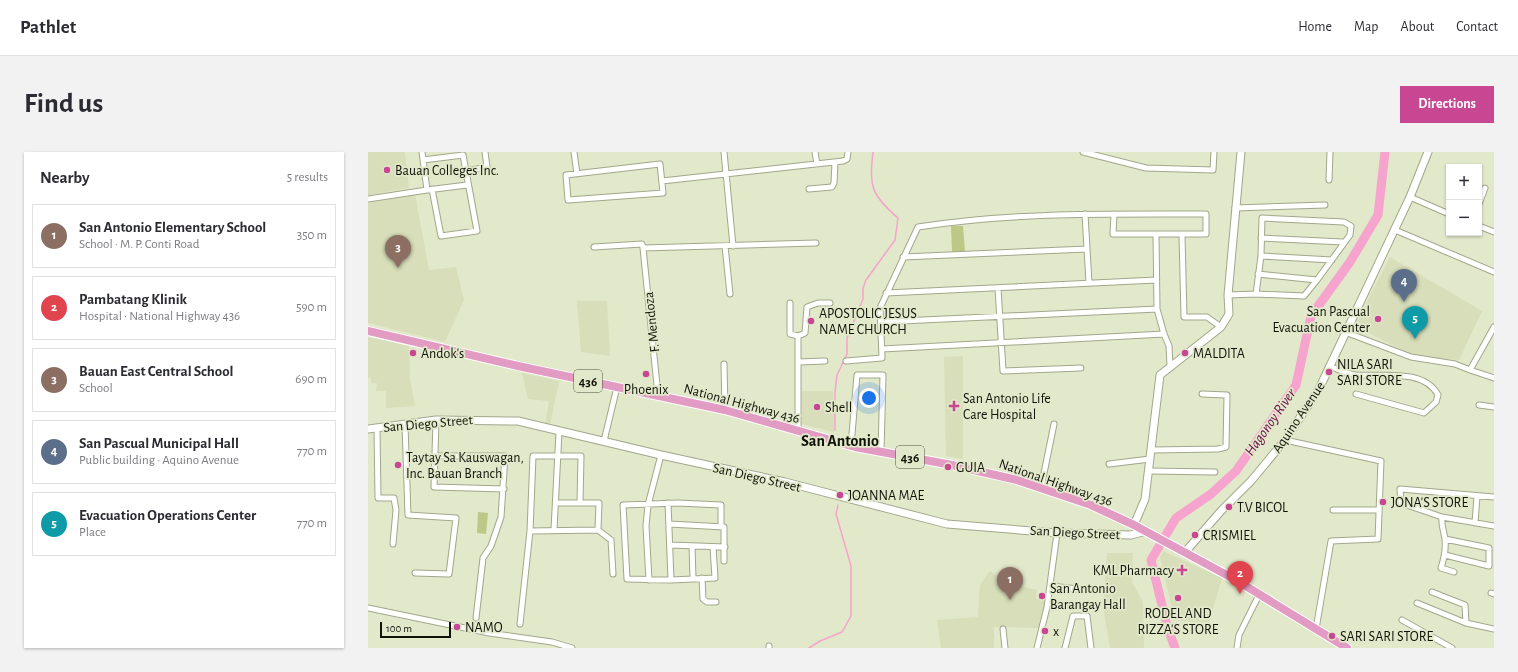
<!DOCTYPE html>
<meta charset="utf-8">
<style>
:root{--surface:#fff;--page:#f2f2f3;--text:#2b2b33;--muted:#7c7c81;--line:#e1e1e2;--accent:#c74792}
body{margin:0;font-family:"Alegreya Sans",sans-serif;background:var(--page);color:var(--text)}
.controls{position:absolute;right:12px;top:12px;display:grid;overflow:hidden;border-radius:0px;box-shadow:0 1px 3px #0004}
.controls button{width:36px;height:36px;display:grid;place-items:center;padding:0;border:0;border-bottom:1px solid var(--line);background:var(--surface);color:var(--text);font:20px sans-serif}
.scale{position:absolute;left:12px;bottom:10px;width:71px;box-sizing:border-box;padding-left:4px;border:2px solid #101208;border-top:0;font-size:11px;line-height:14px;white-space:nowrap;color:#101208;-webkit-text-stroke:3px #e2e8ca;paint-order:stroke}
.you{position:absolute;left:501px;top:246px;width:14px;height:14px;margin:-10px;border:3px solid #fff;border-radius:50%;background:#1a73e8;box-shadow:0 0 0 6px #1a73e833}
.badge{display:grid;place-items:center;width:26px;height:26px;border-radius:50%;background:var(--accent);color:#fff;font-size:13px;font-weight:700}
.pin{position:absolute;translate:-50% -33px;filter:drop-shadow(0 1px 2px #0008)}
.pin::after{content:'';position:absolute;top:21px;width:14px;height:12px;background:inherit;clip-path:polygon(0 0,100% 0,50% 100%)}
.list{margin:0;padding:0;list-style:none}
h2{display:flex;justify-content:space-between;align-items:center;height:52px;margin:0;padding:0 16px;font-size:17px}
h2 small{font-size:13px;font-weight:400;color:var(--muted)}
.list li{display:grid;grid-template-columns:26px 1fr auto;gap:12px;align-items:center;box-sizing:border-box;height:64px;margin:0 8px 8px;padding:0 8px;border:1px solid var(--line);border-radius:0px}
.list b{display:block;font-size:15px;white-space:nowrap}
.list p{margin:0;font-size:13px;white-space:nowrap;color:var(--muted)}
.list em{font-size:13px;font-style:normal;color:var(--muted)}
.map{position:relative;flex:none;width:1126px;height:496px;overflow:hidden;border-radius:0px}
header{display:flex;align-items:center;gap:24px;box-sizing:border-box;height:56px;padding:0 20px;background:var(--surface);border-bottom:1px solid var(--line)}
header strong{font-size:19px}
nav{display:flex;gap:22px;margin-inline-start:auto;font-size:14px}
.intro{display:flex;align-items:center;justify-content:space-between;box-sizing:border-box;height:96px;padding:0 24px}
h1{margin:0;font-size:28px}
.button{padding:10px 18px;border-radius:0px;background:var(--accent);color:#fff;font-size:14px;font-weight:700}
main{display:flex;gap:24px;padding:0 24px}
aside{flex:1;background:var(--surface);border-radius:0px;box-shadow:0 1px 3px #0004}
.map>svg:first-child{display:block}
</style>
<header>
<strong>Pathlet</strong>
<nav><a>Home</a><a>Map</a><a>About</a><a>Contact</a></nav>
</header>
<div class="intro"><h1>Find us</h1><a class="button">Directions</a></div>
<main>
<aside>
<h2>Nearby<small>5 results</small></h2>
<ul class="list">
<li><span class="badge" style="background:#8d6e63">1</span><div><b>San Antonio Elementary School</b><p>School · M. P. Conti Road</p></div><em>350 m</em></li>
<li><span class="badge" style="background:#e0444e">2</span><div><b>Pambatang Klinik</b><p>Hospital · National Highway 436</p></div><em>590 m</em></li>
<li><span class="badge" style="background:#8d6e63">3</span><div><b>Bauan East Central School</b><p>School</p></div><em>690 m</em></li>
<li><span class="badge" style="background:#5c6f8a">4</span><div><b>San Pascual Municipal Hall</b><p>Public building · Aquino Avenue</p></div><em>770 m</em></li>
<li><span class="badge" style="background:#0f9aa8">5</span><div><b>Evacuation Operations Center</b><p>Place</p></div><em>770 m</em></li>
</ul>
</aside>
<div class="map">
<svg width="1126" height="496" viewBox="0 0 1126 496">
<rect width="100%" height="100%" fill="#e2e8ca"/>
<path fill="#d7deb9" d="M0 0H37L41 36 0 43Z
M47 42 61 118 88 115 96 148 77 190 0 171V51Z
M1022 105 1114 159 1091 208 1046 204 987 174Z
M209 149H239L242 204 213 200Z
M0 185 41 194 42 227 47 254 18 256V239H8L9 231H3V226H0Z
M595 204V307L578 304 576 205Z
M154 221 191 229 182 273 177 272 181 249 160 247Z
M434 239H465L466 280 434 272Z
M795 399 854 426 841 471 803 468V452L792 405Z
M739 401H765L764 430 775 450 776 496H742L735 454Z
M622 419 644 432 669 438 668 447 678 449 672 476 626 475V496H573L569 468 610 465 612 433Z"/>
<path fill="#bec886" d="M583 74H595L597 99 584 100Z
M110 360 120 361 118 382 109 381Z"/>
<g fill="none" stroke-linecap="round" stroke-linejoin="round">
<path stroke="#f6a3cd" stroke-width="1.5" d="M467 278V240L469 223 479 202V186L495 147V136L498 128 527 88 530 66C503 43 501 34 505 0
M441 496 452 489 474 480 483 464V414L468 362 470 353"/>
<path stroke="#f6a3cd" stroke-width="9" d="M807 496 799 474 783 408 808 366 843 342 868 319 928 233 943 164 982 110 1010 63 1017 0"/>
<defs>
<path id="street" d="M54 0 59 38 99 33
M206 0 209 22
M356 0 365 94
M447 0 449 12
M715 0 778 16 845 18 846 0
M55 8 95 3 109 79 73 84 64 37
M292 12 295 41 200 48 198 23Z
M99 19 119 15 117 0
M961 28 962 0
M294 29 475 9 479 7 480 0
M441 37 464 35 466 31 467 10
M1042 45 1081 62
M0 47 59 38
M1111 52 1117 36
M867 56 957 53
M717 62 721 131
M1111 74 1126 80
M1027 78 1126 120
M788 83 789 157 796 182 801 194 802 214
M814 83 816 165H839L853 175
M893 86 975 90
M357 94 362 142
M226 95 274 92 275 96 448 91
M275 96 290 243
M893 104 964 108
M535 105 719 97
M630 136 635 219 713 216
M518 141 788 128
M888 142 936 144 949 128 890 122
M860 143 888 142 893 104 894 66 976 70 983 74 982 83 949 128
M422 151V182L430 184 437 181 439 155 450 151H462
M513 170 789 157
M977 180 1043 205 1087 212 1102 218 1126 175
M514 197 796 182
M478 209 514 206 512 156 550 75C645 60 742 62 838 62V82H745L746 62
M430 210 457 209
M356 212 357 258
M961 214C970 217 979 222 988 223 1013 225 1056 216 1070 243L1068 250 1056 261 988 242
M1102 218 1126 226
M1111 253 1126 255
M68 268 66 335 136 337
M37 272 40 363 88 366 81 422 47 421
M9 276 10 346H26L28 358 25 392
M430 279V184
M917 288 1013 309 1010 387 963 389 948 477
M236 289 249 235
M483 294 489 223H515L513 300
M784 298 850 297 858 295 859 243 834 242
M66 304H137L133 365 123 394 115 406 108 466
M741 312 782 307
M781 319 847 320
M673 336 686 272
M189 351H231L230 378
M300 351 303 428
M965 358H1010
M1074 365 1126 374
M1107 371 1109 344
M301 372 356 375V409
M186 378 191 280
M162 379 230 378 243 388 245 422
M303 393 357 395
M324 394 325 427
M345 395 347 426 303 428 259 427 255 353 310 351 353 353V374
M1077 403 1121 414V396L1077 387
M1086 420 1073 416C1076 407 1078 397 1077 387 1076 379 1073 374 1074 365L1033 351 1032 337 1126 345
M334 426 335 447 339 450H348
M281 428 278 374 280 353 293 303
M683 434 710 437
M1064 440 1097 453 1098 471
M1123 441 1126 442
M1049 451 1098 471 1126 477
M0 456 121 481 184 490 204 496
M1034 468 1084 496
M152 472 162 379 165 304H213L212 351
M635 477 637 496
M401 494V496
M669 496 679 455 689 381
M697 496 705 464H719L723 496
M869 496 871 483 891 443"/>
<path id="secondary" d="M0 277 68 268 150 269 293 303 417 330 579 372 689 381 763 383 778 379
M766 373 777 347 792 223 853 175 861 162 860 143 873 0
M818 399 853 359 883 329 917 288 951 237 1042 45 1060 0"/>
<path id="primary" d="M0 179 150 214 357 258 487 295 584 313 649 328 723 353 766 373 868 428 979 496"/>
</defs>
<use href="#street" stroke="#a2a78b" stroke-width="7"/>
<use href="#secondary" stroke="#a2a78b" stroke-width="9"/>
<use href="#primary" stroke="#fff" stroke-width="10"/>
<use href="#street" stroke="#fff" stroke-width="5"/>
<use href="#secondary" stroke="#fff" stroke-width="7"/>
<use href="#primary" stroke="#e29bc3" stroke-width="8"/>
</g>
<g fill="#c74792" stroke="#e2e8ca" stroke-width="1.5">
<circle cx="19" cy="18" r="4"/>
<circle cx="1010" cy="167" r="4"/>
<circle cx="443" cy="169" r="4"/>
<circle cx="45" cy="201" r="4"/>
<circle cx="817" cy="201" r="4"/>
<circle cx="961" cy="220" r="4"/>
<circle cx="278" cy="222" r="4"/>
<path d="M584 248h4v4h4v4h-4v4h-4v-4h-4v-4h4z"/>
<circle cx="449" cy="255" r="4"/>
<circle cx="30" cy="313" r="4"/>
<circle cx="580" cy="315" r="4"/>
<circle cx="472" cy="343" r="4"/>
<circle cx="1015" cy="350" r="4"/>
<circle cx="861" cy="355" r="4"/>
<circle cx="827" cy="383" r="4"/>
<path d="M812 412h4v4h4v4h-4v4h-4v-4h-4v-4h4z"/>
<circle cx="674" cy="444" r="4"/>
<circle cx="810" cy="446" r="4"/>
<circle cx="89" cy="475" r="4"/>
<circle cx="677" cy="479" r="4"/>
<circle cx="964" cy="484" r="4"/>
</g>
<g text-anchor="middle" stroke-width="3.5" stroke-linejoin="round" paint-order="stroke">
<g fill="#e2e8ca" stroke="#4f5242" stroke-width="1">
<rect x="206" y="218" width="28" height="22" rx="3"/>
<rect x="528" y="294" width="28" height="22" rx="3"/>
</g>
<g font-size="13" font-weight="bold" fill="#101208">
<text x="220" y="234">436</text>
<text x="542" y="310">436</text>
</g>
<g font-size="14" fill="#101208" stroke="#e2e8ca" text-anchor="start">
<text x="27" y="23">Bauan Colleges Inc.</text>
<text x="1002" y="164" text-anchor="end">San Pascual<tspan x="1002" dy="16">Evacuation Center</tspan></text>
<text x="451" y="166">APOSTOLIC JESUS<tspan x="451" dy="16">NAME CHURCH</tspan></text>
<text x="53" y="206">Andok's</text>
<text x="825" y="206">MALDITA</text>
<text x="969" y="217">NILA SARI<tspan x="969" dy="16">SARI STORE</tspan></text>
<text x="278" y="242" text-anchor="middle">Phoenix</text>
<text x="595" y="251">San Antonio Life<tspan x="595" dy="16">Care Hospital</tspan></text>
<text x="457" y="260">Shell</text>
<text x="38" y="310">Taytay Sa Kauswagan,<tspan x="38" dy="16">Inc. Bauan Branch</tspan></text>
<text x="588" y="320">GUIA</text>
<text x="480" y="348">JOANNA MAE</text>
<text x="1023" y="355">JONA'S STORE</text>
<text x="869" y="360">T.V BICOL</text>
<text x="835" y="388">CRISMIEL</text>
<text x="806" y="423" text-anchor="end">KML Pharmacy</text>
<text x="682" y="441">San Antonio<tspan x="682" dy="16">Barangay Hall</tspan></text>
<text x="810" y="466" text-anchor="middle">RODEL AND<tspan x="810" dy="16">RIZZA'S STORE</tspan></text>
<text x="97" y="480">NAMO</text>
<text x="685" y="484">x</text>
<text x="972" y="489">SARI SARI STORE</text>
</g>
<g font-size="14" fill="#101208" stroke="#e2e8ca">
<text transform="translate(283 170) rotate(-96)" y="5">F. Mendoza</text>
<text transform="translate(374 251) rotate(15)" y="5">National Highway 436</text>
<text transform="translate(930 265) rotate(-56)" y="5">Aquino Avenue</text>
<text transform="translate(60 271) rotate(-5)" y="5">San Diego Street</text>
<text transform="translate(389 325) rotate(13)" y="5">San Diego Street</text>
<text transform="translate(688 330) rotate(19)" y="5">National Highway 436</text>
<text transform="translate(707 380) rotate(3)" y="5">San Diego Street</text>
</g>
<g font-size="15" font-style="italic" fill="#6c0949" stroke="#e2e8ca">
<text transform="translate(902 270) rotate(-55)" y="5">Hagonoy River</text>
</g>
<g font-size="16" font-weight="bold" fill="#101208" stroke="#e2e8ca">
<text x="472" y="294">San Antonio</text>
</g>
</g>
</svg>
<div class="controls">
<button>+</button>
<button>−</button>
</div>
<div class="scale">100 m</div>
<div class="you"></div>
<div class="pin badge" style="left:642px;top:448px;background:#8d6e63">1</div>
<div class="pin badge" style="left:872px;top:442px;background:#e0444e">2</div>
<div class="pin badge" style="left:30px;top:116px;background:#8d6e63">3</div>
<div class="pin badge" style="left:1036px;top:150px;background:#5c6f8a">4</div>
<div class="pin badge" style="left:1047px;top:187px;background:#0f9aa8">5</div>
</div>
</main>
